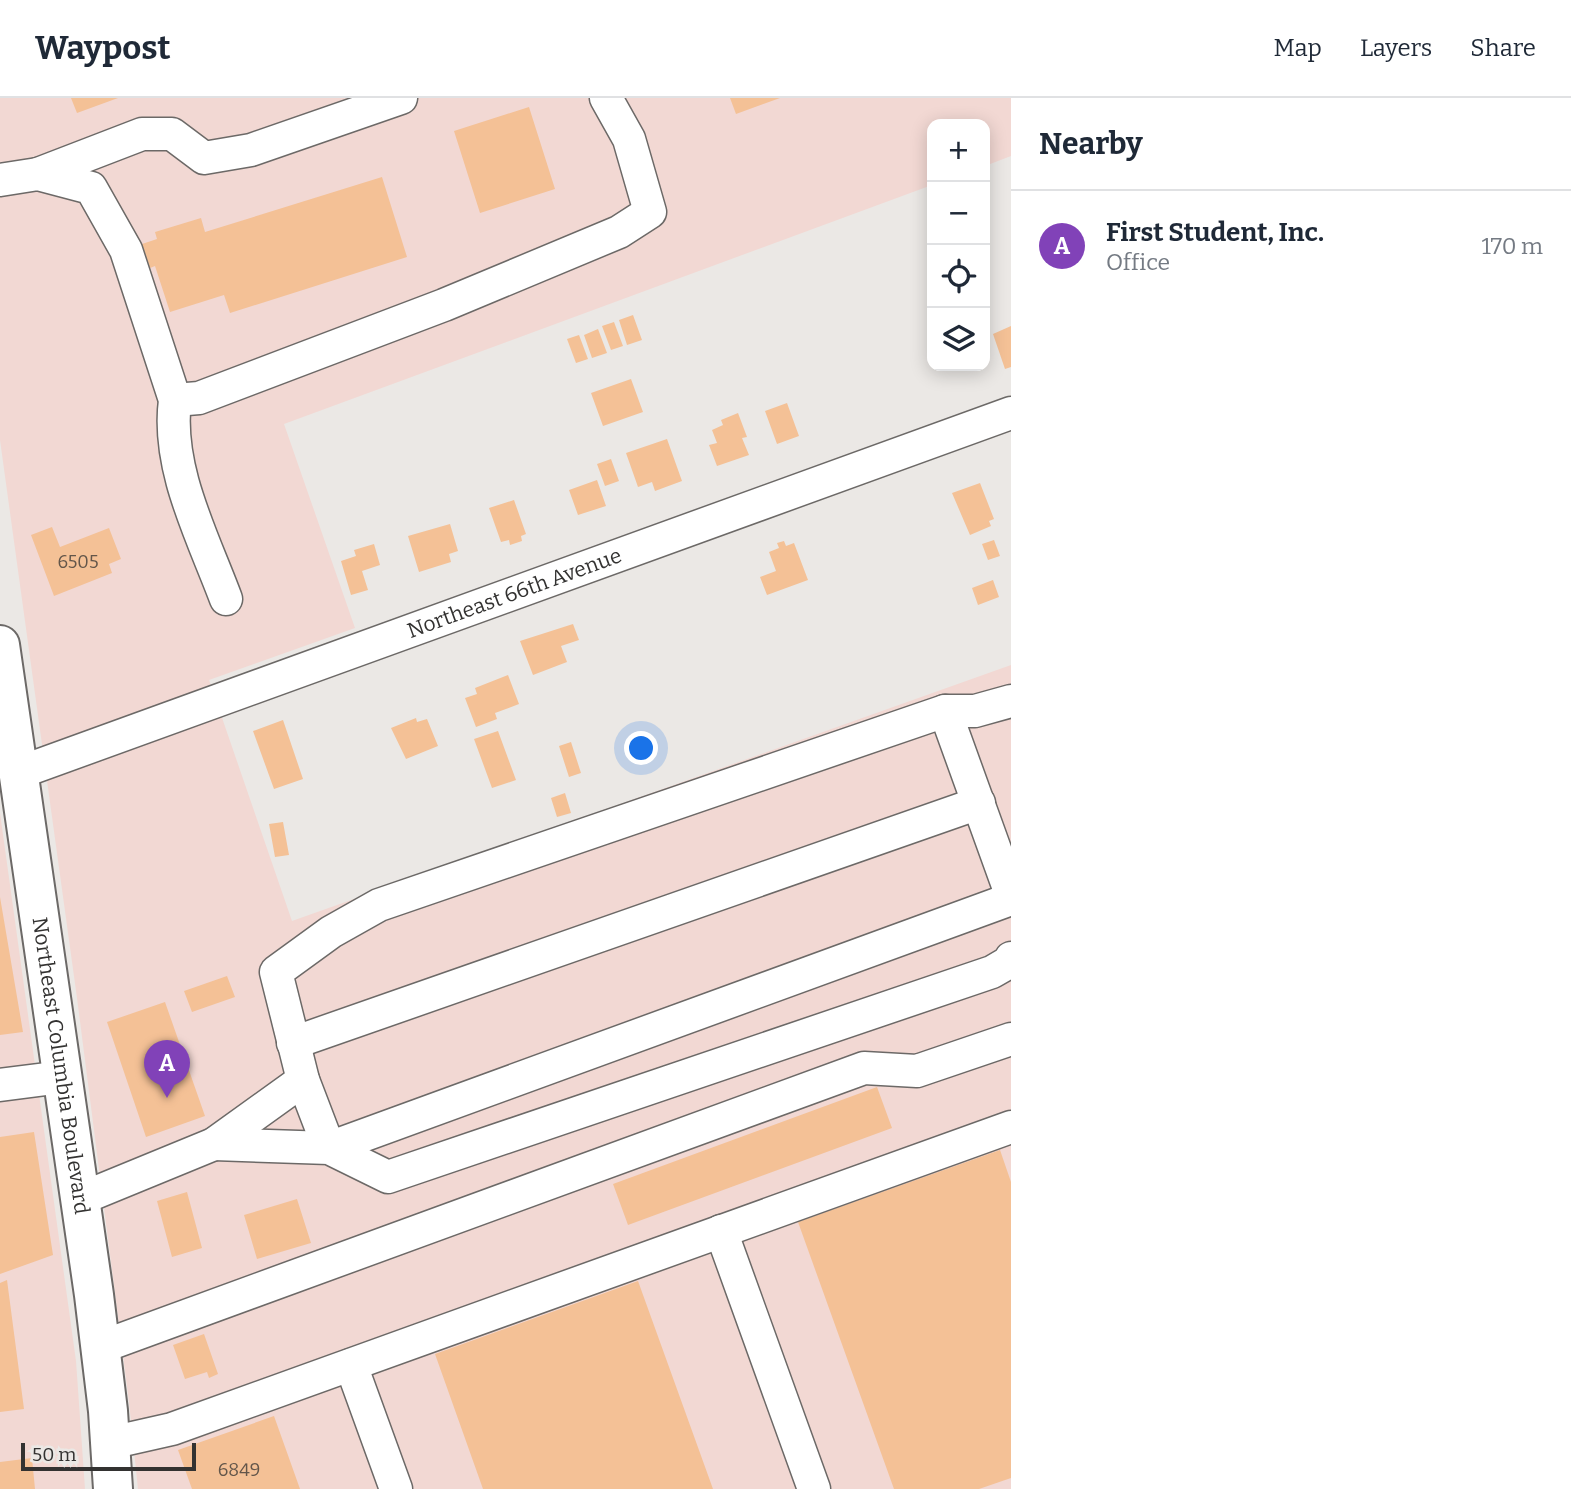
<!DOCTYPE html>
<meta charset="utf-8">
<style>
:root{--surface:#fff;--page:#f6f6f7;--text:#1f2937;--muted:#747a83;--line:#e0e1e3;--accent:#8142b8}
body{margin:0;font-family:Bitter,serif;background:var(--page);color:var(--text)}
.controls{position:absolute;right:21px;top:21px;display:grid;overflow:hidden;border-radius:14px;box-shadow:0 4px 18px #0003}
.controls button{width:63px;height:63px;display:grid;place-items:center;padding:0;border:0;border-bottom:2px solid var(--line);background:var(--surface);color:var(--text);font:35px sans-serif}
.scale{position:absolute;left:21px;bottom:18px;width:175px;box-sizing:border-box;padding-left:7px;border:4px solid #333231;border-top:0;font-size:19px;line-height:24px;white-space:nowrap;color:#333231;-webkit-text-stroke:5px #ebe8e5;paint-order:stroke}
.you{position:absolute;left:642px;top:651px;width:24px;height:24px;margin:-18px;border:5px solid #fff;border-radius:50%;background:#1a73e8;box-shadow:0 0 0 10px #1a73e833}
.badge{display:grid;place-items:center;width:46px;height:46px;border-radius:50%;background:var(--accent);color:#fff;font-size:23px;font-weight:700}
.pin{position:absolute;translate:-50% -58px;filter:drop-shadow(0 2px 4px #0008)}
.pin::after{content:'';position:absolute;top:37px;width:24px;height:21px;background:inherit;clip-path:polygon(0 0,100% 0,50% 100%)}
.list{margin:0;padding:0;list-style:none}
h2{display:flex;justify-content:space-between;align-items:center;height:91px;margin:0;padding:0 28px;font-size:30px}
h2 small{font-size:23px;font-weight:400;color:var(--muted)}
.list li{display:grid;grid-template-columns:46px 1fr auto;gap:21px;align-items:center;box-sizing:border-box;height:112px;padding:0 28px;border-top:2px solid var(--line)}
.list b{display:block;font-size:26px;white-space:nowrap}
.list p{margin:0;font-size:23px;white-space:nowrap;color:var(--muted)}
.list em{font-size:23px;font-style:normal;color:var(--muted)}
.icon{flex:none;width:38px;height:38px;fill:none;stroke:currentColor;stroke-width:2;stroke-linecap:round;stroke-linejoin:round}
.map{position:relative;flex:none;width:1011px;height:1391px;overflow:hidden}
header{display:flex;align-items:center;gap:42px;box-sizing:border-box;height:98px;padding:0 35px;background:var(--surface);border-bottom:2px solid var(--line)}
header strong{font-size:33px}
nav{display:flex;gap:38px;margin-inline-start:auto;font-size:24px}
main{display:flex}
aside{flex:1;background:var(--surface)}
.map>svg:first-child{display:block}
</style>
<header>
<strong>Waypost</strong>
<nav><a>Map</a><a>Layers</a><a>Share</a></nav>
</header>
<main>
<div class="map">
<svg width="1011" height="1391" viewBox="0 0 1011 1391">
<rect width="100%" height="100%" fill="#ebe8e5"/>
<path fill="#f2d8d3" d="M0 0H1011V58L985 68V26H932V87L284 326 355 530 209 582 292 823 1011 567V1391H138L129 1304 77 900 0 342Z
M0 715 76 1263 85 1391H0Z"/>
<path fill="#f4c196" d="M71 0H118L77 15Z
M730 0H780L736 16Z
M529 9 555 91 480 115 454 33Z
M382 79 407 159 230 215 224 197 170 214 155 168 150 170 142 146 157 141 155 134 201 120 205 134Z
M633 217 642 242 627 247 619 222Z
M614 224 623 248 611 252 602 228Z
M1011 228V269L1005 271 993 236Z
M598 231 607 255 592 260 584 237Z
M579 237 588 261 576 265 567 241Z
M631 281 643 314 603 328 591 295Z
M787 305 799 338 777 346 765 313Z
M738 315 747 339 742 340 749 357 717 368 709 347 717 345 712 332 723 327 721 322Z
M667 341 682 383 655 393 652 384 638 389 626 355Z
M611 361 619 383 605 388 597 366Z
M597 382 606 408 578 417 569 392Z
M980 385 994 421 989 423 991 428 970 437 952 395Z
M514 402 526 436 521 438 522 443 510 447 509 442 501 444 489 410Z
M450 426 458 453 449 456 451 464 419 474 408 438Z
M52 429 60 449 109 430 121 461 109 466 112 475 54 498 31 437Z
M994 442 1000 458 988 462 982 446Z
M784 443 786 448 794 445 808 482 767 497 760 479 776 473 769 454 779 450 777 445Z
M374 446 380 467 362 473 368 492 351 497 341 463 356 458 354 452Z
M993 482 999 499 978 507 972 490Z
M573 526 579 542 561 548 567 564 533 577 520 543Z
M508 577 519 606 495 615 497 621 476 629 465 600 477 596 475 590Z
M416 620 417 624 427 621 438 648 406 661 391 630Z
M283 622 303 681 274 691 253 633Z
M498 633 516 682 492 690 474 641Z
M571 644 581 675 569 679 559 648Z
M565 695 571 715 557 719 551 700Z
M283 724 289 757 275 759 269 726Z
M0 799 23 934 0 937Z
M227 878 235 899 192 914 184 893Z
M165 904 205 1018 146 1039 107 924Z
M877 989 892 1030 628 1127 613 1086Z
M34 1034 53 1157 0 1176V1039Z
M1000 1052 1011 1084V1380L979 1391H894L798 1124Z
M187 1094 202 1150 172 1159 157 1103Z
M297 1101 311 1145 257 1161 244 1117Z
M7 1182 24 1311 0 1314V1185Z
M638 1183 713 1391H483L435 1256Z
M204 1236 218 1276 209 1280 207 1274 185 1281 173 1247Z
M274 1318 300 1391H192L178 1352Z
M32 1360 35 1391H0V1364Z"/>
<g fill="none" stroke-linecap="round" stroke-linejoin="round">
<defs>
<g id="minor">
<path d="M38 76 142 36H172L204 60 251 52 401 0"/>
<path d="M0 82 38 76 91 90 126 152 175 302C166 370 203 439 226 501"/>
<path d="M175 302 199 300 444 207 619 134 650 114 629 41 606 0"/>
<path d="M1011 603 975 613H945L379 807 331 834 276 874 303 982 329 1050 1011 801"/>
<path d="M945 613 1011 796"/>
<path id="s1" d="M18 675 1011 315"/>
<path d="M293 945 979 705"/>
<path d="M0 987 62 979"/>
<path d="M214 1046 329 1050 388 1079 992 874 1009 864 1011 860"/>
<path d="M80 1101 214 1046 303 982"/>
<path d="M721 1133 814 1391"/>
<path d="M101 1249 864 970 917 973 1011 941"/>
<path d="M351 1267 396 1391"/>
<path d="M110 1345 172 1331 1011 1029"/>
</g>
<g id="major">
<path id="s2" d="M0 547 94 1197 108 1313 113 1391"/>
</g>
</defs>
<use href="#minor" stroke="#6c6967" stroke-width="35"/>
<use href="#major" stroke="#6c6967" stroke-width="42"/>
<use href="#minor" stroke="#fff" stroke-width="32"/>
<use href="#major" stroke="#fff" stroke-width="38"/>
</g>
<g text-anchor="middle" stroke-width="5" stroke-linejoin="round" paint-order="stroke">
<g font-size="18" fill="#63564a">
<text x="78" y="470">6505</text>
<text x="239" y="1378">6849</text>
</g>
<g font-size="21" fill="#333231" stroke="#ebe8e5">
<text dy="7" stroke="none"><textPath href="#s1" startOffset="528">Northeast 66th Avenue</textPath></text>
<text dy="7" stroke="none"><textPath href="#s2" startOffset="425">Northeast Columbia Boulevard</textPath></text>
</g>
</g>
</svg>
<div class="controls">
<button>+</button>
<button>−</button>
<button><svg class="icon" aria-label="locate" viewBox="0 0 24 24"><circle cx="12" cy="12" r="6"/><path d="M12 2v4M12 18v4M2 12h4M18 12h4"/></svg></button>
<button><svg class="icon" aria-label="layers" viewBox="0 0 24 24"><path d="M12 4l9 5-9 5-9-5zM3 14l9 5 9-5"/></svg></button>
</div>
<div class="scale">50 m</div>
<div class="you"></div>
<div class="pin badge" style="left:167px;top:1000px">A</div>
</div>
<aside>
<h2>Nearby<small></small></h2>
<ul class="list">
<li><span class="badge">A</span><div><b>First Student, Inc.</b><p>Office</p></div><em>170 m</em></li>
</ul>
</aside>
</main>
